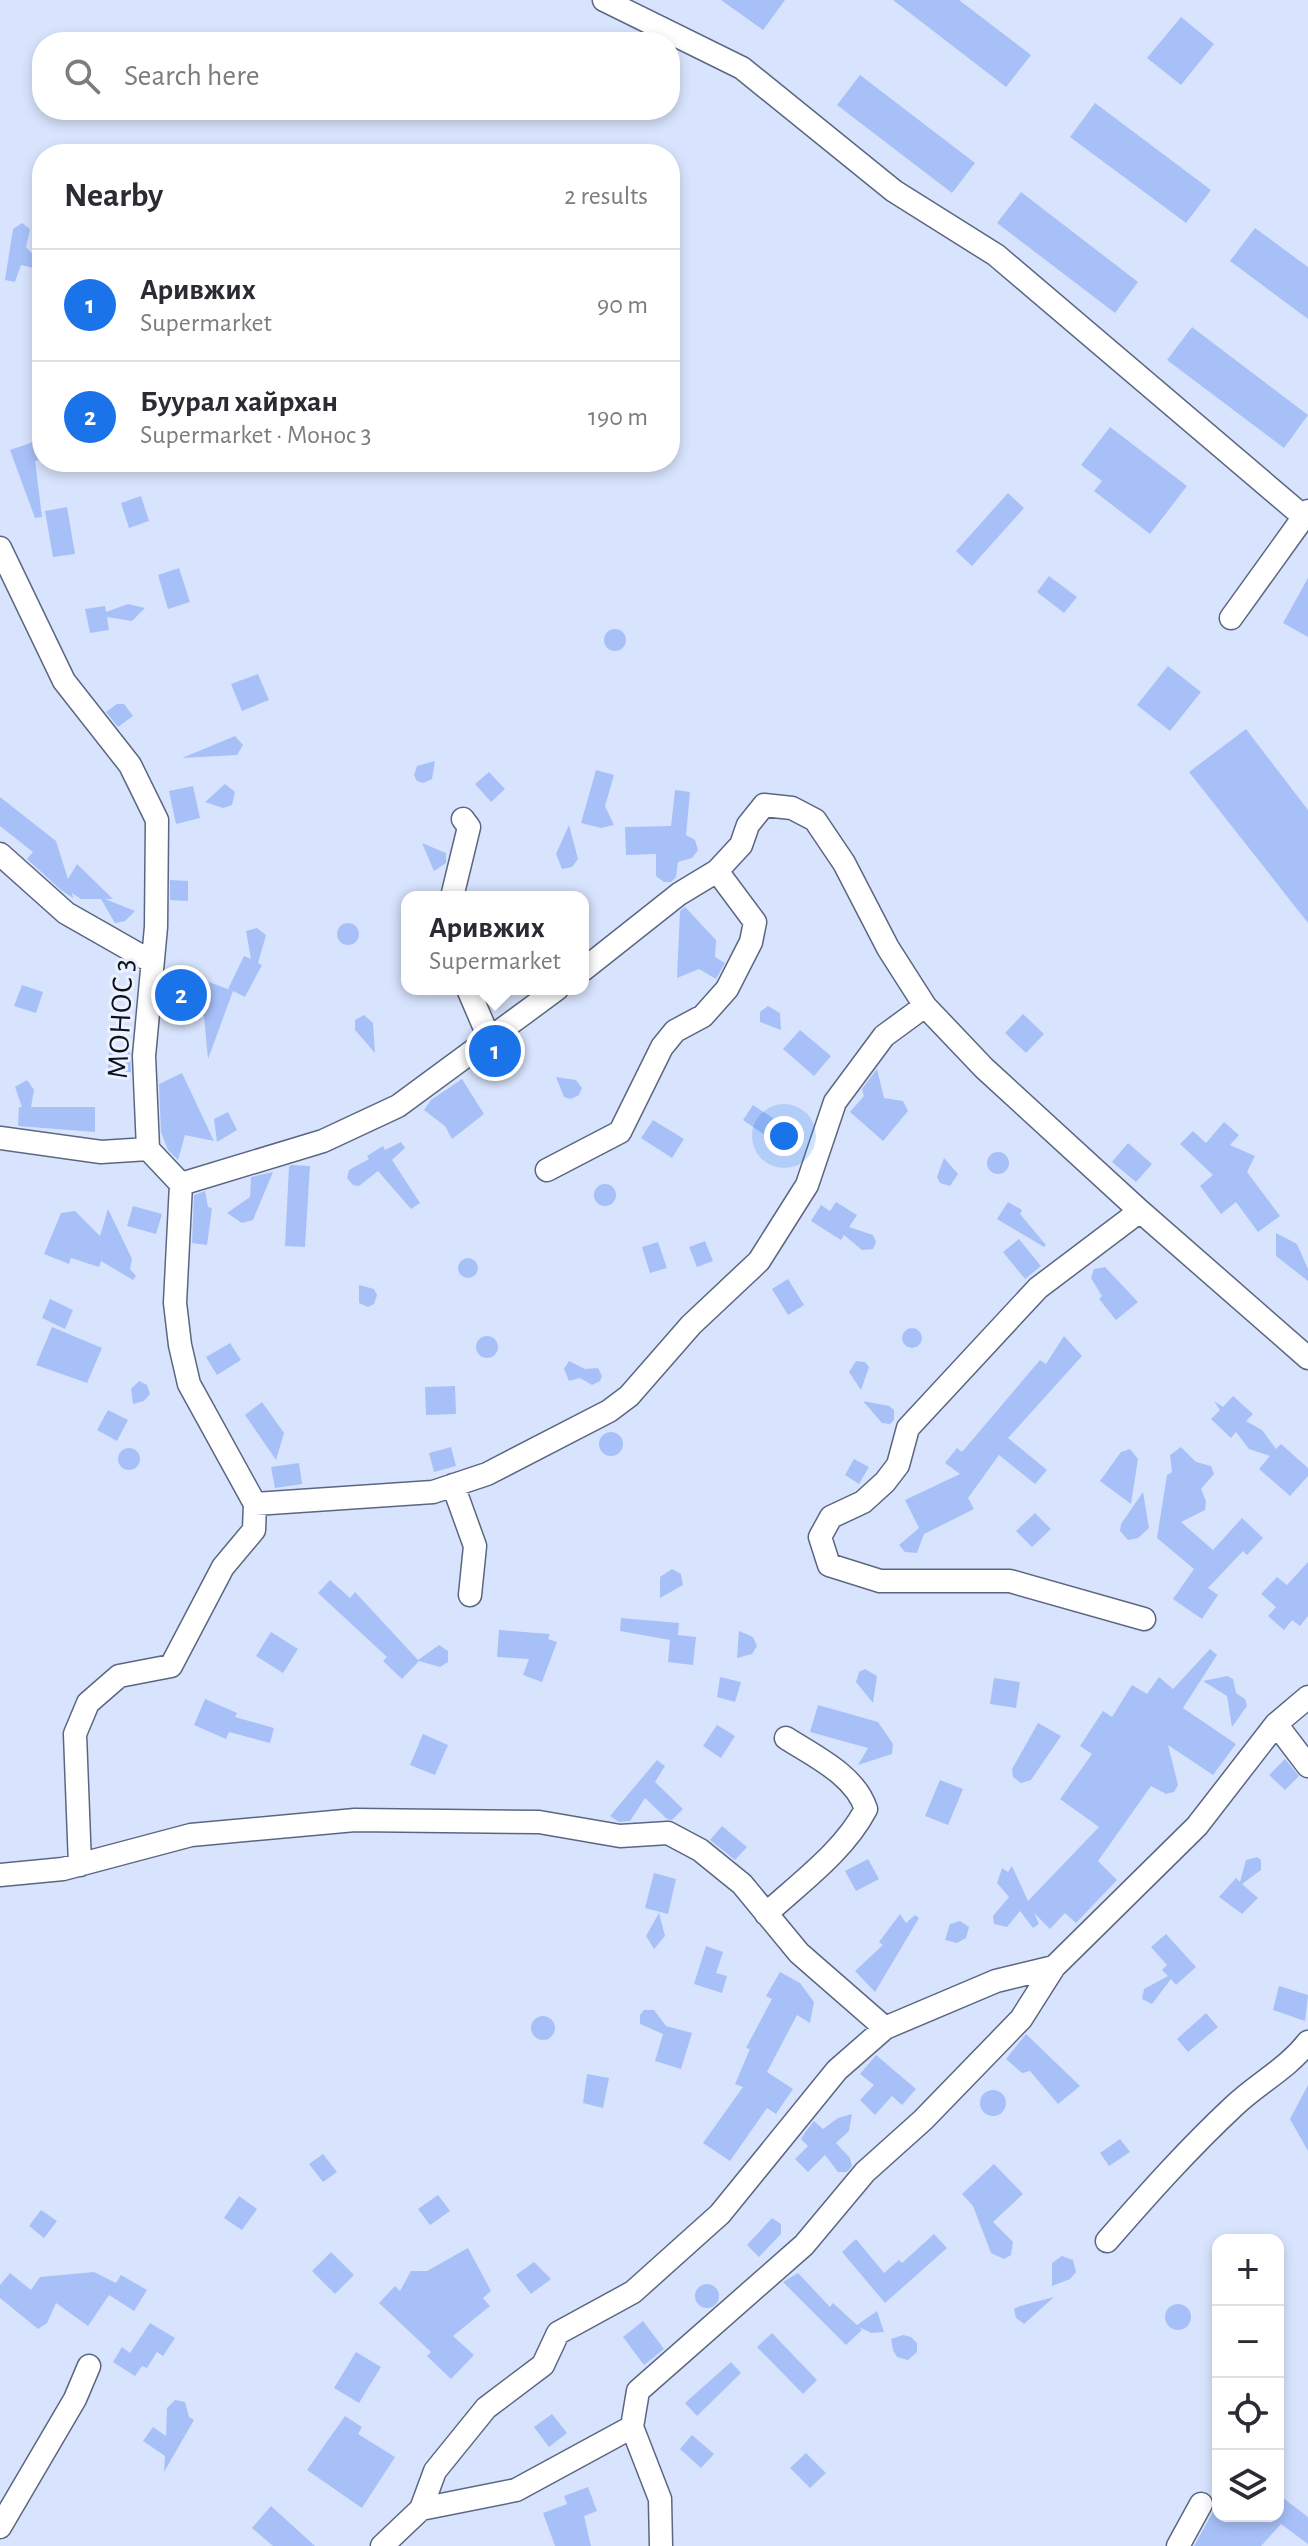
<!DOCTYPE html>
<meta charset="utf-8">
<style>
:root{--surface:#fff;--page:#f7f7f7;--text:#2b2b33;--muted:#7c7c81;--line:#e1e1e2;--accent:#1a73e8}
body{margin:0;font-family:"Alegreya Sans",sans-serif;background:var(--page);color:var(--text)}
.controls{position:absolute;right:24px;bottom:24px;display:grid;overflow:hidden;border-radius:16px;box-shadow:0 4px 12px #0003}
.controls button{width:72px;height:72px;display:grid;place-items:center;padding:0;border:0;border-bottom:2px solid var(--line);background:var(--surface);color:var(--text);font:40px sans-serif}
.you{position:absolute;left:784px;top:1136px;width:28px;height:28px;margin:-20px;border:6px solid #fff;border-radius:50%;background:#1a73e8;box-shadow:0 0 0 12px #1a73e833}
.badge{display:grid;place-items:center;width:52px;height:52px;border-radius:50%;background:var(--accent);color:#fff;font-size:26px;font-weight:700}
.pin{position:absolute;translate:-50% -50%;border:4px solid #fff;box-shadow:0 2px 8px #0006}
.popup{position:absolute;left:401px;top:891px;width:188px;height:104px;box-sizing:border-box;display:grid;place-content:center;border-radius:16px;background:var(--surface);filter:drop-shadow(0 2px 6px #0005);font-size:26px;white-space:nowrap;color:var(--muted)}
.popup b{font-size:30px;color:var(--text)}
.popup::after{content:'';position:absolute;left:50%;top:100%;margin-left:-16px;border:16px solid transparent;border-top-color:var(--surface)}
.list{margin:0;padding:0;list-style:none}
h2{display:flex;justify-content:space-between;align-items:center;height:104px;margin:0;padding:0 32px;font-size:34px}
h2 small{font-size:26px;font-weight:400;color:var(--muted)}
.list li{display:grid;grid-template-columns:52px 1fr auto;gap:24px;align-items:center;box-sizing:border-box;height:112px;padding:0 32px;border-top:2px solid var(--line)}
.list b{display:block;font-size:30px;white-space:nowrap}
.list p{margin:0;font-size:26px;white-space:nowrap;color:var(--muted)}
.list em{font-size:26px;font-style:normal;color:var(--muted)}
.icon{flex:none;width:44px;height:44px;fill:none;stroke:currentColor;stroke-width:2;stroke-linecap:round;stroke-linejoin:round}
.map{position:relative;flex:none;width:1308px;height:2546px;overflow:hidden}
.search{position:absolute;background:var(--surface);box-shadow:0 4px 12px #0003;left:32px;top:32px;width:648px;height:88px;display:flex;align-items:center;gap:20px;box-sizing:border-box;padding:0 28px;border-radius:32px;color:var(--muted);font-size:30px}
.panel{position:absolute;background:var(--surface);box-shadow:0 4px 12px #0003;left:32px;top:144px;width:648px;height:328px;border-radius:32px}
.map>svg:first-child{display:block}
</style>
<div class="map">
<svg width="1308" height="2546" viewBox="0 0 1308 2546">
<rect width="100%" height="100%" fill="#d8e4fd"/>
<path fill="#a7c0f8" d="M721 0H785L763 30Z
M893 0H959L1031 55 1006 87Z
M1181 17 1214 44 1181 85 1147 58Z
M860 75 975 163 952 193 837 105Z
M1095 103 1211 190 1186 223 1070 137Z
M1021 192 1138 282 1115 313 997 223Z
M22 223 30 229 26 247 42 264V270L21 265 15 282 5 280 13 229Z
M1255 228 1308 267V319L1230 261Z
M1192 327 1308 415 1284 448 1167 360Z
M1110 427 1187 486 1150 534 1094 491 1102 481 1081 465Z
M42 439V459L35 461 42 517 35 518 10 450Z
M1008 493 1024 508 972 566 956 551Z
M141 496 149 521 129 528 121 503Z
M67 507 75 554 53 557 45 511Z
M179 568 190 602 168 609 158 575Z
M1049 576 1077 597 1064 613 1037 592Z
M1308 578V637L1283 623Z
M128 604 145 608 132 621 107 617 109 630 90 633 85 609 105 606 106 612Z
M604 640a11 11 0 1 1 22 0a11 11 0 1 1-22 0Z
M1168 666 1201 692 1170 731 1137 705Z
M258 674 269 700 242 711 231 684Z
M117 704H124L133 716 118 727 106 712Z
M1246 729 1308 810V923L1189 772Z
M235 736 243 745 237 755 182 758Z
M435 761 432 779 423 783 417 781 414 775 417 766Z
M596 770 614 775 605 806 614 825 601 828 581 823Z
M489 772 505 789 491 802 475 784Z
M225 784 235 792 232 805 223 808 205 802Z
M193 786 200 818 176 824 169 791Z
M675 790 690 792 686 835 695 840 698 850 692 858 678 862 676 877 671 882H664L656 876V854L626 855 625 827 671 826Z
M0 797 56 841 68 879 77 864 113 899H105L135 911 125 921 115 923 101 899H81L72 893 73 898 61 890 27 859 33 852 0 826Z
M569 825 578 859 572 867 562 869 556 854Z
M422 843 446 853V863L434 871Z
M170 880 188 881V901L170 900Z
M685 907 716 940 715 957 725 963 716 979 699 969 677 978 680 911Z
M337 934a11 11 0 1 1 22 0a11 11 0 1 1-22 0Z
M257 928 266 935 258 963 262 965 245 997 233 991 208 1059 204 1016 170 1002 178 981 197 988 201 979 233 991 228 989 244 956 251 959 246 931Z
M22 985 43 992 36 1013 14 1006Z
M768 1006 780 1013 781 1030 760 1022V1012Z
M1023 1014 1044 1034 1026 1053 1005 1033Z
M364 1015 373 1023 375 1053 355 1030V1020Z
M800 1030 831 1056 814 1076 783 1049Z
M109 1049 130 1050 131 1072 108 1071Z
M877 1069 884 1098 903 1101 908 1111 883 1141 850 1112 864 1096 862 1089Z
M182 1073 214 1141 185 1135 178 1160 168 1150 161 1132 159 1084Z
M556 1077 576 1080 582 1088 579 1095 571 1099 564 1097Z
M462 1079 484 1114 452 1139 445 1126 424 1110 431 1100Z
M27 1080 34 1090 31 1107H95V1132L18 1126 19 1107H22L15 1087Z
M753 1105 782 1124 772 1140 743 1120Z
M228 1112 237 1130 217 1142 214 1119Z
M653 1120 684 1139 672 1158 641 1138Z
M1224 1122 1239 1135 1230 1145 1255 1156 1247 1172 1280 1216 1258 1232 1236 1202 1221 1214 1200 1186 1213 1175 1180 1144 1193 1131 1206 1143Z
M401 1142 405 1148 392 1160 420 1203 411 1209 378 1171 359 1186 353 1185 347 1178 349 1170 369 1159 367 1156 383 1146 385 1150Z
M1128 1143 1152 1164 1136 1182 1112 1162Z
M987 1163a11 11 0 1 1 22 0a11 11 0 1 1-22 0Z
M944 1158 958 1174 950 1186 940 1183 937 1177Z
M292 1165 310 1166 305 1247 285 1246 289 1166Z
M273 1172 253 1220 242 1223 227 1213 250 1197 251 1177Z
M594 1195a11 11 0 1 1 22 0a11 11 0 1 1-22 0Z
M205 1191 208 1207 212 1208 207 1245 192 1243 194 1195Z
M836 1202 857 1215 849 1227 873 1235 876 1242 873 1249 862 1250 844 1235 841 1240 811 1221 821 1205 830 1211Z
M1008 1202 1022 1210 1020 1214 1046 1245 1044 1247 997 1219Z
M133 1206 162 1214 156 1234 127 1226Z
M108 1209 132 1259 130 1269 136 1276 133 1280 101 1261 99 1267 71 1258 69 1264 44 1254 61 1213 75 1211 100 1236Z
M1276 1233 1297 1244 1308 1269V1281L1276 1256Z
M1019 1239 1041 1266 1025 1279 1003 1252Z
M705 1241 713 1261 697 1267 689 1247Z
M658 1242 667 1268 650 1273 642 1247Z
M458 1268a10 10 0 1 1 20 0a10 10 0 1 1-20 0Z
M1105 1267 1138 1302 1116 1320 1099 1299 1102 1296 1091 1278 1094 1269Z
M788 1279 804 1305 788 1315 772 1289Z
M359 1285 374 1289 377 1295 374 1304 368 1307 359 1303Z
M50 1299 73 1310 65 1329 42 1318Z
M52 1327 102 1348 87 1383 36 1365Z
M902 1338a10 10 0 1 1 20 0a10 10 0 1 1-20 0Z
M476 1347a11 11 0 1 1 22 0a11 11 0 1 1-22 0Z
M1064 1336 1082 1356 1008 1438 1047 1470 1035 1484 999 1455 968 1498 974 1509 924 1534 917 1553 905 1552 899 1545 919 1528 905 1500 960 1474 945 1463 957 1448 962 1452 1040 1360 1046 1364Z
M230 1343 241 1360 217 1375 206 1357Z
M569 1361 585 1369 598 1368 602 1376 600 1381 592 1385 580 1378 569 1381 564 1369Z
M856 1361 865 1362 869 1367 861 1390 849 1372Z
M139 1381 147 1385 150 1394 144 1401 133 1404 131 1389Z
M455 1386 456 1414 426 1415 425 1387Z
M1233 1396 1253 1414 1246 1421 1262 1430 1276 1449 1281 1444 1308 1468V1476L1290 1496 1259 1469 1270 1456 1249 1449 1236 1432 1231 1438 1211 1419 1220 1410 1214 1401 1223 1407Z
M863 1401 889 1406 894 1410V1420L890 1424 882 1423Z
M262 1402 284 1433 276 1460 245 1415Z
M108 1410 128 1420 117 1441 97 1430Z
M599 1444a12 12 0 1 1 24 0a12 12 0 1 1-24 0Z
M451 1447 456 1466 434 1472 429 1453Z
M1181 1447 1196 1462 1211 1466 1214 1474 1201 1489 1206 1501 1205 1510 1181 1522 1213 1550 1242 1518 1263 1538 1247 1555 1243 1551 1208 1588 1218 1595 1202 1619 1173 1599 1194 1569 1157 1538 1167 1475 1172 1472 1170 1455Z
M118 1459a11 11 0 1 1 22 0a11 11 0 1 1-22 0Z
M1130 1449 1138 1459 1131 1504 1100 1481 1121 1452Z
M854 1459 869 1467 859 1484 845 1475Z
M299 1463 302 1484 275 1488 271 1467Z
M1143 1492 1149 1528 1138 1538 1128 1540 1120 1531 1121 1524Z
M1035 1513 1051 1529 1032 1547 1016 1531Z
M1308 1562V1616L1300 1626 1292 1620 1284 1630 1268 1616 1276 1607 1261 1594 1277 1577 1287 1585Z
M672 1569 681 1574 683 1585 660 1598V1577Z
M330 1580 350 1598 355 1592 418 1660 439 1645 448 1651V1662L440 1667 419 1661 402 1679 383 1661 387 1657 318 1593Z
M621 1618 679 1623 678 1635 696 1637 693 1665 668 1662 670 1640 620 1631Z
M499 1630 550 1634 548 1639 557 1642 542 1682 523 1675 529 1659 497 1657Z
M739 1631 753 1637 757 1646 752 1654 737 1658Z
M271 1632 298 1649 283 1673 256 1656Z
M1210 1649 1217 1655 1183 1708 1236 1744 1213 1775 1168 1745 1178 1785 1174 1792 1166 1794 1151 1786 1098 1861 1117 1880 1076 1923 1065 1913 1050 1929 1034 1913 1039 1924 1033 1928 1020 1911 1007 1927 994 1924 993 1916 1009 1897 997 1883 1002 1868 1008 1872 1012 1866 1028 1901 1099 1827 1060 1799 1092 1754 1080 1746 1103 1711 1112 1717 1132 1685 1147 1694 1159 1677 1173 1689Z
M865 1669 877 1676 873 1703 856 1682 859 1672Z
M1227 1676 1233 1679 1236 1693 1245 1699 1247 1706 1232 1727 1227 1696 1203 1681Z
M720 1677 741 1682 735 1702 717 1697Z
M994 1678 1020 1682 1016 1708 990 1704Z
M205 1699 237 1713 235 1717 274 1728 270 1743 229 1732 226 1739 194 1725Z
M818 1705 878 1722 893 1744 892 1754 858 1765 868 1748 810 1732Z
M1038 1723 1061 1736 1031 1780 1021 1783 1013 1777 1012 1769Z
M717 1725 735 1736 721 1758 703 1746Z
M423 1734 448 1745 435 1775 410 1765Z
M1285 1759 1299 1776 1285 1790 1269 1775Z
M657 1760 665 1766 655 1782 683 1809 672 1820 667 1819 645 1798 630 1821 619 1822 610 1816Z
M940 1780 963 1789 948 1825 925 1816Z
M722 1826 747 1847 735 1860 710 1840Z
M1257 1857 1261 1860V1870L1242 1884 1258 1898 1242 1914 1219 1897 1236 1878 1240 1882 1246 1860Z
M868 1859 879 1879 856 1891 845 1871Z
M654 1873 676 1879 668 1914 645 1908Z
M659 1913 665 1936 654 1949 646 1936Z
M900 1914 906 1923 915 1915 919 1918 875 1992 855 1971 883 1945 879 1942Z
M960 1921 969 1927 966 1938 957 1943 945 1940 950 1924Z
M1166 1934 1196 1967 1176 1985 1171 1979 1152 2004 1142 1999 1144 1989 1168 1976 1162 1970 1167 1965 1151 1947Z
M706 1946 723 1952 716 1973 727 1976 722 1993 694 1984Z
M780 1972 800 1983 814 2002 810 2023 797 2015 767 2072 793 2089 776 2114 767 2108 730 2161 703 2143 743 2087 735 2084 750 2049 746 2048 772 1999 766 1996Z
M1279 1986 1308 1995 1305 2021 1273 2010Z
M644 2010H654L666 2026 692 2033 681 2069 655 2061 663 2034 640 2024V2015Z
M1206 2013 1218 2027 1188 2052 1177 2039Z
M531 2028a12 12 0 1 1 24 0a12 12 0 1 1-24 0Z
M1026 2034 1080 2086 1058 2104 1030 2071 1022 2073 1006 2059Z
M876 2055 916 2089 902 2105 892 2096 875 2115 860 2100 874 2085 860 2074Z
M587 2074 609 2078 603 2108 583 2103Z
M1308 2085V2151L1290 2119Z
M980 2103a13 13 0 1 1 26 0a13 13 0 1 1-26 0Z
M852 2114 849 2131 836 2143 850 2158 852 2166 847 2172H838L825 2155 808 2172 795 2159 808 2146 801 2139 806 2131 814 2121 823 2129 838 2118Z
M1120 2139 1130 2152 1109 2166 1100 2153Z
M323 2154 337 2172 323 2182 309 2164Z
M994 2164 1023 2194 993 2222 1013 2242 1011 2255 1004 2259 991 2253 973 2206 962 2194Z
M438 2195 450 2211 430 2225 418 2209Z
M239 2196 257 2209 242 2230 224 2218Z
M41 2210 57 2221 44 2238 29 2226Z
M772 2218 781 2224V2234L759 2257 747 2245Z
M934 2234 947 2248 885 2303 842 2252 856 2239 884 2273 899 2260 902 2263Z
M468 2248 491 2291 483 2298 490 2306 453 2336 474 2355 451 2379 427 2356 431 2352 379 2303 395 2286 400 2291 411 2271H427Z
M331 2252 354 2275 335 2294 312 2271Z
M1062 2256 1073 2260 1076 2272 1070 2279 1052 2286V2263Z
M534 2262 551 2279 531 2294 516 2275Z
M94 2272 116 2283 121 2275 147 2290 134 2311 109 2295 88 2326 56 2303 47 2323 38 2329 0 2298V2285L10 2273 31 2290 40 2277Z
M798 2273 830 2307 833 2303 857 2325 877 2311 884 2332 871 2333 859 2327 862 2330 846 2345 783 2282Z
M695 2296a12 12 0 1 1 24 0a12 12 0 1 1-24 0Z
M1054 2297 1024 2324 1016 2318 1014 2309 1020 2306Z
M1165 2317a13 13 0 1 1 26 0a13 13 0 1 1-26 0Z
M643 2321 664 2349 644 2365 623 2337Z
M150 2323 175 2338 163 2356 157 2352 147 2368 142 2366 135 2376 113 2362 122 2347 130 2353Z
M772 2333 817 2380 803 2394 757 2347Z
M903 2335 911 2337 917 2343V2352L908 2360 897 2357 893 2350 891 2339Z
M356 2352 381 2367 359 2403 334 2388Z
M731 2362 741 2373 697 2416 685 2403Z
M175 2400 185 2402 189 2417 194 2420 164 2472 165 2456 143 2441 153 2427 166 2436 167 2408Z
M552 2414 567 2433 549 2447 534 2427Z
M345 2416 362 2427 358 2434 395 2457 362 2508 307 2470Z
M692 2435 714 2454 701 2468 680 2449Z
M806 2453 826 2473 810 2488 790 2468Z
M588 2487 597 2511 584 2516 591 2546H555L543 2513 567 2504 564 2496Z
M1283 2498 1308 2517V2544L1281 2524 1261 2546H1194L1214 2510 1218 2516H1278V2505Z
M271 2506 315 2546H273L252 2528Z"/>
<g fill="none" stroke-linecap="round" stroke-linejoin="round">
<defs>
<path id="street" d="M604 0 742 68 894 191 996 255 1304 517
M0 548 64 681 130 765 157 820 156 927 144 1056 148 1149 181 1184 175 1303 180 1345 189 1384 255 1504 254 1530 223 1567 171 1666 119 1676 88 1703 75 1734 80 1865
M1231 618 1308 511
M0 854 66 913 152 962
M452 897 469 827 463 819
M583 970 679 894 717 871 741 845 748 825 764 805 792 808 815 820 844 863 888 948 925 1006 984 1068 1140 1211 1308 1358
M468 989 489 1038
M0 1138 101 1152 148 1149
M547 1170 620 1132 662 1047 675 1031 703 1016 727 989 751 942 755 922 717 871
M181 1184 323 1141 398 1106 557 989
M1140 1211 1038 1288 908 1428 898 1465 885 1482 863 1502 831 1517 820 1537 829 1565 880 1581H1010L1144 1619
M453 1485 475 1546 470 1595
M255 1504 433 1492 487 1474 609 1411 629 1396 691 1325 759 1261 807 1185 835 1102 884 1036 925 1006
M1276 1724 1308 1766
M0 1875 63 1869 191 1835 355 1820 539 1822 620 1836 668 1833 700 1850 742 1884 799 1953 885 2028
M766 1914C801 1882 844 1851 866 1809 855 1775 814 1756 786 1738
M1107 2241C1148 2194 1188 2149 1234 2106 1258 2083 1287 2069 1308 2042
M632 2427 660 2499 661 2546
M421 2509 516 2490 632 2427 638 2391 804 2245 865 2172 923 2120 1021 2019 1054 1967
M0 2527 75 2399 89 2366
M382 2546 421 2509 435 2471 486 2408 543 2365 558 2333 633 2292 720 2214 837 2070 885 2028 996 1981 1054 1967 1197 1826 1276 1724 1308 1697
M1178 2546 1201 2504"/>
</defs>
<use href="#street" stroke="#5b6782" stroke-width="25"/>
<use href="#street" stroke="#fff" stroke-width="22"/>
</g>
<g text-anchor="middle" stroke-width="6" stroke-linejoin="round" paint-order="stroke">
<g font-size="30" fill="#0d111b" stroke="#ebf1fe">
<text transform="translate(120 1019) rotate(-87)" y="10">МОНОС 3</text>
</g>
</g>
</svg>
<div class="controls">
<button>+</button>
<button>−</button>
<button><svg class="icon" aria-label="locate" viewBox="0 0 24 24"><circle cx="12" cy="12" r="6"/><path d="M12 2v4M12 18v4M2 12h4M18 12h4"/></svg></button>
<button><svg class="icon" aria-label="layers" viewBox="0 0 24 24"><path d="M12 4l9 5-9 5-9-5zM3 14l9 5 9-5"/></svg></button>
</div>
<div class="you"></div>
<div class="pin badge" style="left:495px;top:1051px">1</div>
<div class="popup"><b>Аривжих</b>Supermarket</div>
<div class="pin badge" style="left:181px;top:995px">2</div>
<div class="search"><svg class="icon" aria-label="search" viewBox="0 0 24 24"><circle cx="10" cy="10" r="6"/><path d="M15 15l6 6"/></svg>Search here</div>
<section class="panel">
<h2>Nearby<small>2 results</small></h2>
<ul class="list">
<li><span class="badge">1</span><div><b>Аривжих</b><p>Supermarket</p></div><em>90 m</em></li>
<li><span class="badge">2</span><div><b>Буурал хайрхан</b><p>Supermarket · Монос 3</p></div><em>190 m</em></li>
</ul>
</section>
</div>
